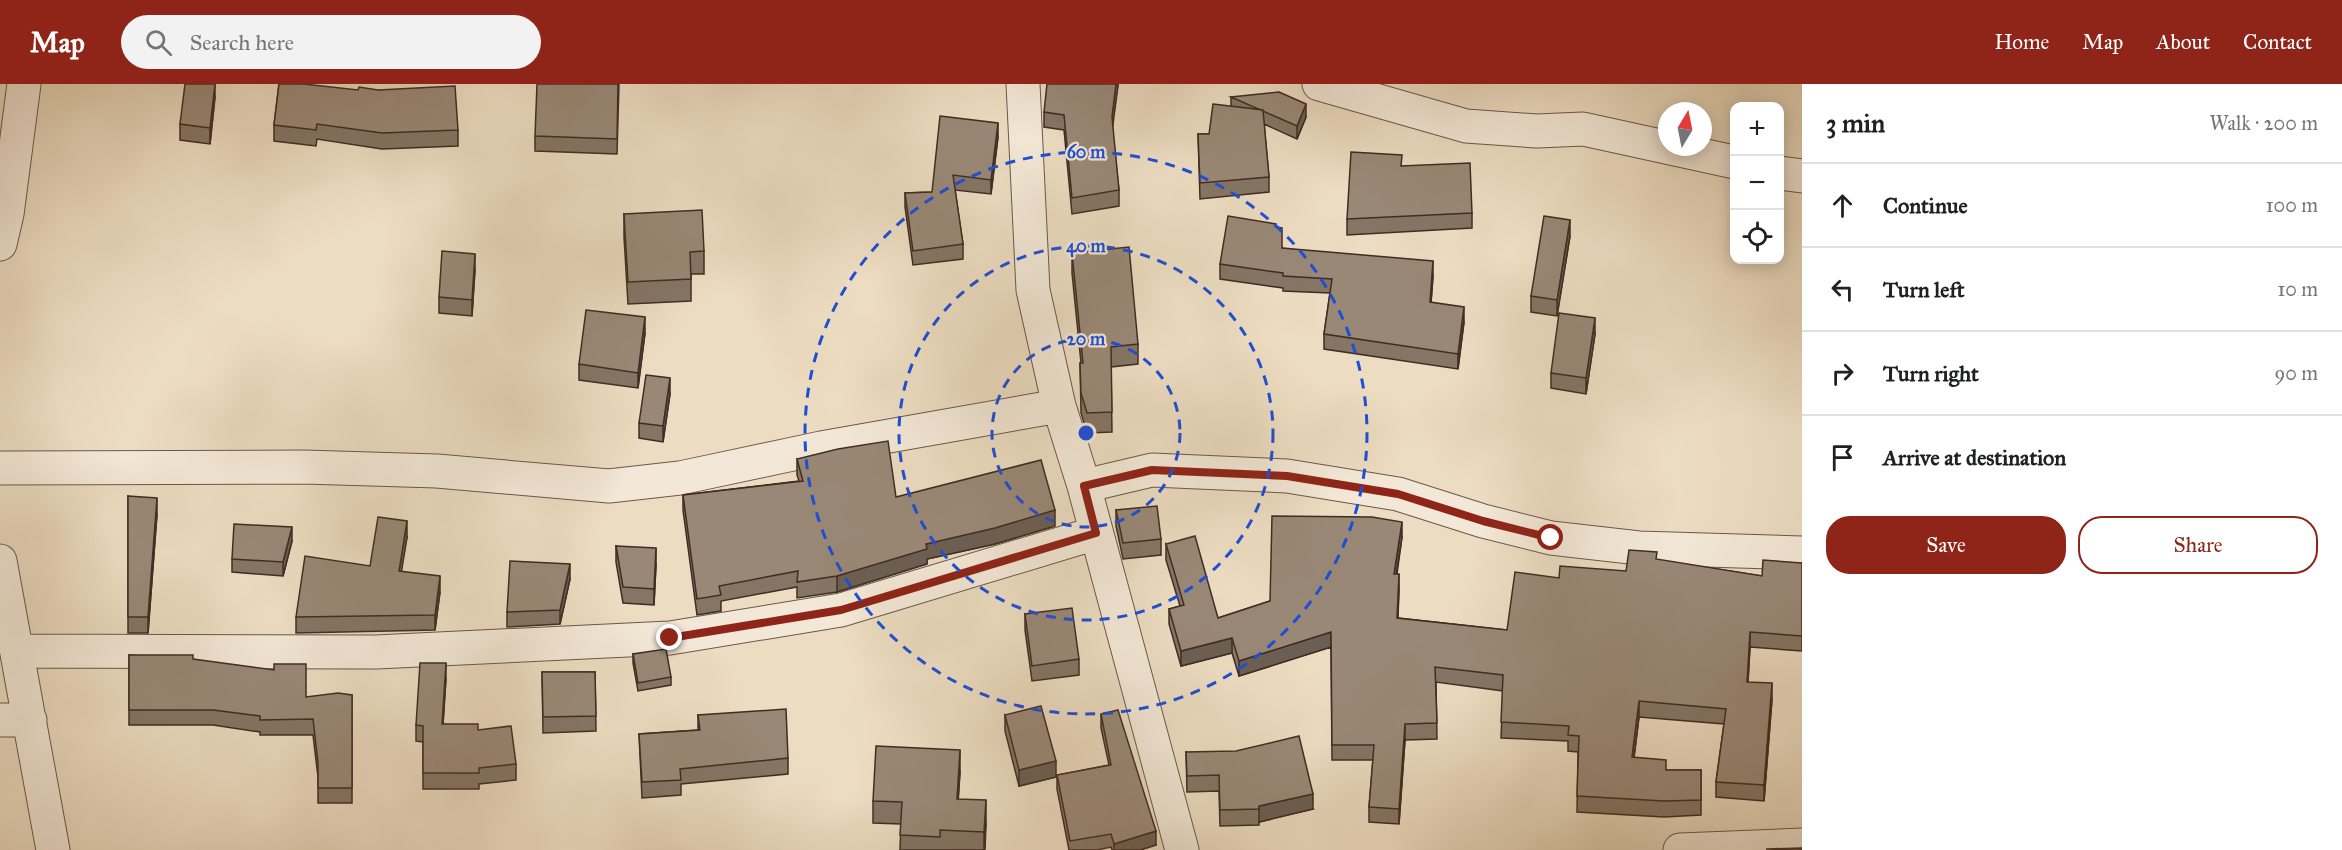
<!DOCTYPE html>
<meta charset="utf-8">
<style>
:root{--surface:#fff;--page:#f2f2f2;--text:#202124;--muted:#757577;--line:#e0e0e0;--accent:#8f2418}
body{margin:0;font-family:"IM FELL Great Primer",serif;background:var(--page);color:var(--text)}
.controls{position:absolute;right:18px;top:18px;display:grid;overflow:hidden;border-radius:12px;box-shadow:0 3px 15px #0003}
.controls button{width:54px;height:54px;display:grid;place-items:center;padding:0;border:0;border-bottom:2px solid var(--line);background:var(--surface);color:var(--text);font:30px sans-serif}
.compass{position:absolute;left:1658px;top:18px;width:54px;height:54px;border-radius:50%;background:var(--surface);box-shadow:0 3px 15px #0003;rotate:10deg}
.stop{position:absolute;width:18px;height:18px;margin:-14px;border:4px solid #8f2418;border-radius:50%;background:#fff}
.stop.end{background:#8f2418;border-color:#fff;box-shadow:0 2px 6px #0008}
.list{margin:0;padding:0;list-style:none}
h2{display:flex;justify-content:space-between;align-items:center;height:78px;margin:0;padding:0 24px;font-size:26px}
h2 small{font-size:20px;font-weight:400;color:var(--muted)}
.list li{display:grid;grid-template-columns:39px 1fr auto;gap:18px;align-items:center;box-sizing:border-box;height:84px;padding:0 24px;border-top:2px solid var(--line)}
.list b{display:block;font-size:22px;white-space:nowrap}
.list em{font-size:20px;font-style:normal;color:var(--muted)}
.actions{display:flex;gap:12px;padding:18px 24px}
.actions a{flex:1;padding:14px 0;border:2px solid var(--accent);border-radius:24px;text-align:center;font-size:21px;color:var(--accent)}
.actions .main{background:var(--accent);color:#fff}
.icon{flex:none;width:33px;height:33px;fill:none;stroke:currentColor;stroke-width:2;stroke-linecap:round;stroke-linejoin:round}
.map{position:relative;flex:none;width:1802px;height:766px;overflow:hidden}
header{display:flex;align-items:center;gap:36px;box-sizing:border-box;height:84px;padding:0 30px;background:var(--accent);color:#fff}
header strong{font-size:28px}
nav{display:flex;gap:33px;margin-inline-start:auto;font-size:21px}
.search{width:420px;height:54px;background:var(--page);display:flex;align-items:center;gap:15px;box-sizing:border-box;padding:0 21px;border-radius:33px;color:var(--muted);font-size:22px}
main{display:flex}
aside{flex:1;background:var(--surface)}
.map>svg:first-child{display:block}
</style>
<header>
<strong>Map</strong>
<div class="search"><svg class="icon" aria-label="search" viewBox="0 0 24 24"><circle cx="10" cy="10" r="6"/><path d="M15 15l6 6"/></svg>Search here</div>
<nav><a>Home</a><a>Map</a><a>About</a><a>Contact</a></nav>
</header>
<main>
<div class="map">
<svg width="1802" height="766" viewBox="0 0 1802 766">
<rect width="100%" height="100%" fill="#ecdcc1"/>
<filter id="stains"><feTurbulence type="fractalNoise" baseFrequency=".00333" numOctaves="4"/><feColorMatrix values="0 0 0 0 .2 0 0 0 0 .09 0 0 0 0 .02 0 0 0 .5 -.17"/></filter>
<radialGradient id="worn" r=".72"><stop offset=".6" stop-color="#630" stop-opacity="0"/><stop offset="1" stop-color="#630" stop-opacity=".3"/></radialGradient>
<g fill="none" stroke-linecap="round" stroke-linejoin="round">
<defs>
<path id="minor" d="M1023 0 1033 206 1059 322 1084 402 1182 766
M1319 0 1466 42 1537 47 1583 45 1734 78
M1780 89 1802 92
M0 160 7 130 24 0
M0 384 304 383 437 387 609 402 680 394 821 364 1059 322
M1084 402 1152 386 1287 392 1398 410 1483 437 1551 454 1639 464 1802 469
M0 477 53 766
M17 567 376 568 670 554 841 526 1096 449
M0 636H30
M1680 766 1802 761"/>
</defs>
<use href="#minor" stroke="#6b584b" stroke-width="35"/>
<use href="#minor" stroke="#f3e8d7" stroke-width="33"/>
</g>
<path fill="#847565" stroke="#402c24" stroke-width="1.5" d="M279 0 458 46V62L382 65 317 55 316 62 274 57V41Z
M619 0 617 70 535 67V52Z
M1118 0 1112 42 1119 106V122L1072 130 1064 46 1044 43V28Z
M215 13 210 60 180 56V40Z
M1231 13 1306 33 1297 55 1264 40 1269 93V108L1200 115 1198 50H1209L1231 22Z
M998 53 991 110 955 106 963 160V175L913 181 905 123V109L932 108Z
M1402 82 1472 129V144L1347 151V135Z
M624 130 704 167V190H691V217L628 220 624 153Z
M1276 143 1282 164 1433 192 1431 218 1464 238 1458 285 1324 265V250L1330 209 1283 207V204L1220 195V180Z
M1570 152 1557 232 1531 228V212Z
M1072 169 1138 260V280L1111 283 1112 348 1087 349 1081 329 1080 279H1081L1072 189Z
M475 185 472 232 439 229V213Z
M645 249 638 304 579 296V280Z
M1595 250 1586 310 1551 304V289Z
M670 310 663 358 639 354V339Z
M797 375 896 413 1055 442 995 460 927 475V480L837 508 797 514V503L721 517V527L697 531 683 426V411L799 397 797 391Z
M128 412 157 430 148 549H128Z
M1116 426 1161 455V471L1123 475 1116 442Z
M407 453 401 487 440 508 435 546 296 549V533L370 482Z
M1402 453 1397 490 1399 505 1398 534 1507 546 1559 494 1626 487 1657 476 1762 492 1802 479V567L1750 563 1748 598 1772 615 1764 717 1716 713V698L1724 640 1639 633 1634 674 1666 686H1701V731L1664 733 1577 728 1578 668 1568 667V657L1501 654 1503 607 1436 598 1437 655 1405 656 1399 740 1369 738V723L1373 676H1332L1331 563 1239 592 1232 569 1181 582 1169 540V525L1180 522 1166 476V460L1218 534 1270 517Z
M292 457 283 492 232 488V475Z
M616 462 656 480 654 521 623 519 616 478Z
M570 495 560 540 507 543V528Z
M1025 530 1079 575V591L1032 597 1025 546Z
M633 570 671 593V601L638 607 633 579Z
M129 571 193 575 306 613 352 611V719H318V693L313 651H260V648L213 641H129Z
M542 588H595L596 647 543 649Z
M446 594 443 640 478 646 516 680V696L479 700V705H423V658L416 657V641Z
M1101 630 1156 761 1140 766H1112L1111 763 1097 766H1069L1057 705V691L1109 681 1101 644Z
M698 631 788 674V690L681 700V711L642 714 639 650 698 646Z
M1005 631 1056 693 1019 702 1005 647Z
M1186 668 1313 725 1259 738V741L1220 742 1219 707 1187 708Z
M960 688 958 715 986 739 985 766H900L901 740 873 739V717Z"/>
<path fill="#6b5f53" stroke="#402c24" stroke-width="1.5" d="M215 0V13L210 60V44Z
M1116 0H1118V2L1112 48V33Z
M1306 20V33L1297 55V42Z
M998 39V53L991 110V96Z
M1570 136V152L1557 232V216Z
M475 170V185L472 232V216Z
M1433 177V192L1430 233V218Z
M1464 223V238L1458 285V270Z
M645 233V249L638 304V289Z
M1595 234V250L1586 310V294Z
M670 294V310L663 358V342Z
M157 414V430L148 549V533Z
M1055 426V442L995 460 927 475V480L837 508V492L926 460Z
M407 437V453L399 503V487Z
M1402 438V453L1394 505V490Z
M292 443V457L283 492V478Z
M656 464V480L654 521V505Z
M570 480V495L560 540V526Z
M1399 490V505L1397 549V534Z
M440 492V508L435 546V531Z
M1331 548V563L1239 592V577Z
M1750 548V563L1747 613V598Z
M1232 554V569L1181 582V567Z
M446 579V594L442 656V640Z
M1772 599V615L1764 717V701Z
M1639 617V633L1632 689V673Z
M1405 640V656L1399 740V725Z
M960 666V688L957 737V715Z
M1056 677V693L1019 702V686Z
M1313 710V725L1259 738V722Z
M986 716V739L984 766V748Z
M1156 747V761L1140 766H1114V760Z"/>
<path fill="#998876" stroke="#402c24" stroke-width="1.5" d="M185 0H215L210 44 180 40Z
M279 0H304L358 6 359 3 378 6 455 2 458 46 382 49 317 40 316 46 274 41Z
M537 0H618L617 55 535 52Z
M1047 0H1116L1112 33 1119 106 1072 114 1064 31 1044 28Z
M1279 8 1306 20 1297 42 1231 13Z
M1213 20 1263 26 1269 93 1200 99 1198 50H1209Z
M940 32 998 39 991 96 953 91 963 160 913 167 905 109 932 108Z
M1351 68 1402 71 1401 82 1470 79 1472 129 1347 135Z
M702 126 704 167 690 168 691 195 628 198 624 130Z
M1228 132 1276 140V143L1282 144V164L1433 177 1430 218 1464 223 1458 270 1324 250 1332 195 1283 192V189L1220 180Z
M1544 132 1570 136 1557 216 1531 212Z
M1129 163 1138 260 1111 263 1112 328 1087 329 1081 309 1080 279H1083L1072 169Z
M442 167 475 170 472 216 439 213Z
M586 226 645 233 638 289 579 280Z
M1559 229 1595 234 1586 294 1551 289Z
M646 291 670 294 663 342 639 339Z
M888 357 896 413 1041 376 1055 426 995 444 926 460 927 465 837 492 797 498 798 487 719 502 721 511 697 515 683 411 803 397 797 375 838 365Z
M128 412 157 414 148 533H128Z
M1157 422 1161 455 1123 459 1116 426Z
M1272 432 1372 433 1402 438 1394 490H1399L1397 534 1507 546 1515 488 1559 494 1560 482 1626 487 1629 466 1657 468 1656 475 1762 492 1763 476 1802 479V552L1750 548 1747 598 1772 599 1764 701 1716 698 1726 625 1639 617 1632 673 1666 676V686H1701V716L1664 717 1577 712 1579 652 1568 651 1569 642 1501 638 1503 591 1435 583 1437 639 1405 640 1399 725 1369 723 1374 661H1332L1331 548 1239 577 1232 554 1181 567 1169 525 1184 521 1166 460 1195 452 1218 534 1270 517Z
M378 433 407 437 399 487 440 492 435 531 296 533 305 472 370 482Z
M234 440 292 443 283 478 232 475Z
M616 462 656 464 654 505 623 503Z
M510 477 570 480 560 526 507 528Z
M1072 524 1079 575 1032 582 1025 530Z
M666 565 671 593 638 599 633 570Z
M129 571H193V575L274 586V580H306V613L338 609 352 611V704H318V679L313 635 260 636V632L213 626H129Z
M420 579H446L442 640H478V646L511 642 516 680 479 684V689H423V642L416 641Z
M542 588H595L596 632 543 633Z
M1041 622 1056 677 1019 686 1005 631Z
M786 625 788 674 680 685 681 696 642 698 639 650 700 646 698 631Z
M1118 626 1156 747 1114 760 1111 750 1070 757 1057 691 1111 681 1101 630Z
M1299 652 1313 710 1259 722V725L1220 726 1219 691 1187 692 1186 668 1236 667Z
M876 662 960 666 957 715 986 716 984 748 940 746V753L900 751 902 718 873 717Z
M1802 764V766L1766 765Z"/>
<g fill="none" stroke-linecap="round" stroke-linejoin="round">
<path stroke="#8f2418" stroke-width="8" d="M670 554 841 526 1096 449 1084 402 1152 386 1287 392 1398 410 1483 437 1551 454"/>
</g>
<g fill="none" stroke="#1d4ed8" stroke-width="3" stroke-dasharray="10 8">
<circle cx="1086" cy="349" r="94"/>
<circle cx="1086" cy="349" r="187"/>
<circle cx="1086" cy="349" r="281"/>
</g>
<circle cx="1086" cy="349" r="9" fill="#1d4ed8" stroke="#f3e8d7" stroke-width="3"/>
<g font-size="18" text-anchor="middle" font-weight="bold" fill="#1d4ed8" stroke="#f3e8d7" stroke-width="4.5" stroke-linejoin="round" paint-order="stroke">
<text x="1086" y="74">60 m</text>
<text x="1086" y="168">40 m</text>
<text x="1086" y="261">20 m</text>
</g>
<rect width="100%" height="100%" filter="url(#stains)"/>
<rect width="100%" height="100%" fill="url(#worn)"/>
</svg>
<div class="controls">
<button>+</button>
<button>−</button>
<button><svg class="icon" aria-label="locate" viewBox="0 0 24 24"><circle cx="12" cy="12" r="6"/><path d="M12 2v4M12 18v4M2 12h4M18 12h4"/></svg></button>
</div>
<svg class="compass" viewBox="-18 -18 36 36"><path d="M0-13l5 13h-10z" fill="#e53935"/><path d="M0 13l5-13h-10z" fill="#757577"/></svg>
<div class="stop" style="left:1551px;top:454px"></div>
<div class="stop end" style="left:670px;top:554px"></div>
</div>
<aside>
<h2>3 min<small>Walk · 200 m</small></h2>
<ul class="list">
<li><svg class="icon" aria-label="ahead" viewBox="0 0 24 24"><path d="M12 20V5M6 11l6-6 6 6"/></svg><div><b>Continue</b></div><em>100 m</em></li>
<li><svg class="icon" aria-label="left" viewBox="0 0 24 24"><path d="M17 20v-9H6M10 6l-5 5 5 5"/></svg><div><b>Turn left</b></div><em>10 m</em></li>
<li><svg class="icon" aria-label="right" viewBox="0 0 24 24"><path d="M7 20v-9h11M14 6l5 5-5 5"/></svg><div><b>Turn right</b></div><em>90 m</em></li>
<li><svg class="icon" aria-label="arrive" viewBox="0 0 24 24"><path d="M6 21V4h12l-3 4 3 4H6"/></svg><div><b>Arrive at destination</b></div></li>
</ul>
<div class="actions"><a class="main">Save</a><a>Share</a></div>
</aside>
</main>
